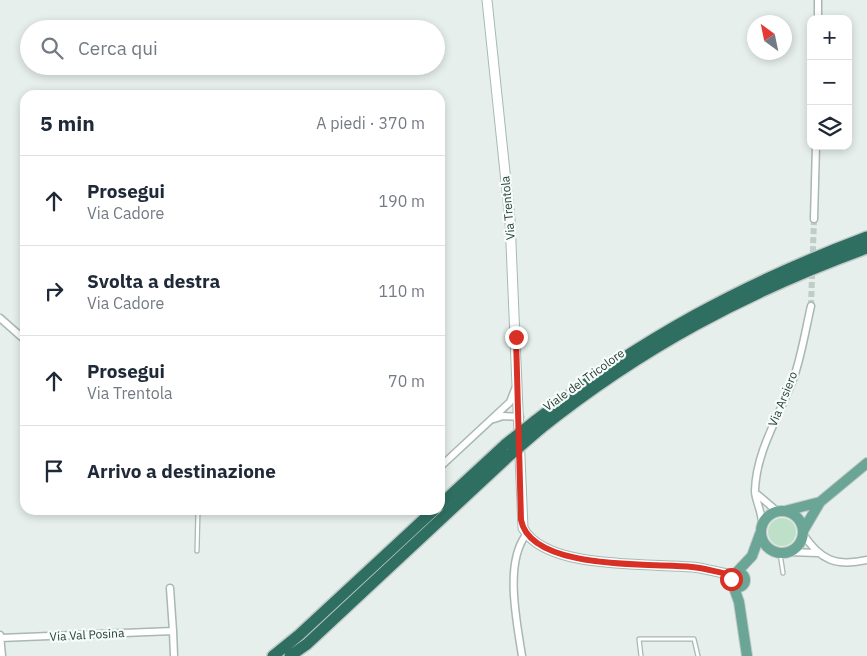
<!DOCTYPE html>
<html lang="it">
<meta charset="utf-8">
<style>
:root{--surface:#fff;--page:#f2f2f3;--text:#1f2937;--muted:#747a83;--line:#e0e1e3}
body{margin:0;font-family:"IBM Plex Sans",sans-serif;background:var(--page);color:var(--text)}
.controls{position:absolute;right:15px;top:15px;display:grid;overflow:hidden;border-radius:10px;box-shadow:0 2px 8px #0003}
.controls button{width:45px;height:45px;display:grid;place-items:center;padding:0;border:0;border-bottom:1px solid var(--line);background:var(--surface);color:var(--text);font:25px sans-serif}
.compass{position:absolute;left:747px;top:15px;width:45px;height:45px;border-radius:50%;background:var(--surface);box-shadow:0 2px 8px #0003;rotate:327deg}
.stop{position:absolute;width:15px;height:15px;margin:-11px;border:4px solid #d93025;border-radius:50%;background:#fff}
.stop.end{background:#d93025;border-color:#fff;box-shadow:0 1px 5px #0008}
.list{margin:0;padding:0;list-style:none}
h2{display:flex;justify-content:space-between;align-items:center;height:65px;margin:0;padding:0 20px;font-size:21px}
h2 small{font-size:16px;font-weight:400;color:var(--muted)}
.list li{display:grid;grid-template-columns:32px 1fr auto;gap:15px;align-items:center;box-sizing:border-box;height:90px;padding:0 20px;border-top:1px solid var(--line)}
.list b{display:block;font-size:19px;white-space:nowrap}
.list p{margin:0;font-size:16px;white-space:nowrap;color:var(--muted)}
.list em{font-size:16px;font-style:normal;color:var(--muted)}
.icon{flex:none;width:28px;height:28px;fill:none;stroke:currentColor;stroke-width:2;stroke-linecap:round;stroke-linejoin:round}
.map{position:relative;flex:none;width:867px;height:656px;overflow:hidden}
.search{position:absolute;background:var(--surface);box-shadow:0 2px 8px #0003;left:20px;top:20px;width:425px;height:55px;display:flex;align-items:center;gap:12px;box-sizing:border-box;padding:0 18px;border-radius:28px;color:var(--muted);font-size:19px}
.panel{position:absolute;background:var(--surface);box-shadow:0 2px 8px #0003;left:20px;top:90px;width:425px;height:425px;border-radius:15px}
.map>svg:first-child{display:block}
</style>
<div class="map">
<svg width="867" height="656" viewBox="0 0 867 656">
<rect width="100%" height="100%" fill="#e6efeb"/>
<path fill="#bfe0c8" d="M768 532a14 14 0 1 1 28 0a14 14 0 1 1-28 0Z"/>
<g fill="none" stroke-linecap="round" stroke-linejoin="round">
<path stroke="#bfccc8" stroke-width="6" stroke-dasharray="6 3" stroke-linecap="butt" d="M811 306 814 219"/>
<defs>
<path id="lane" d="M197 551 198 510
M780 553 783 573
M641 656 639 639H694L698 656"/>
<path id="street" d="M818 19V0
M814 219 816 146
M0 318 25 340
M494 419 503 416 520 417
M440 467 510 402 515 389
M758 495 778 512
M762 524C762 511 755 500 755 491 756 449 782 412 795 374 802 352 806 328 811 306
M803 534C820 560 836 567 867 560
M789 552 817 553
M173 631 174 656
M0 635 2 656
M0 638 173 631 170 588
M522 656C517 623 504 563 526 535"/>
<path id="secondary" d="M487 0 510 220 523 528C545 570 649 563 692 567 705 568 719 573 733 575"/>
<path id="primary" d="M785 511 820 502
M761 532a21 21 0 1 1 42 0a21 21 0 1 1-42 0Z
M803 531 820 502 867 463
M731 580a7 7 0 1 1 14 0a7 7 0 1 1-14 0Z
M735 574 752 556 760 534
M733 585 739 602 747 656"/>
<path id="highway" d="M535 421C641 339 742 284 867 237
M540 429C641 348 746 292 867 248
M440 505 506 444
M273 656 299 635 434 510
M290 656 307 644 511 454"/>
</defs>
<use href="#lane" stroke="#a8b8b2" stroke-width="5.5"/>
<use href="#street" stroke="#a8b8b2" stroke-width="9"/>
<use href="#secondary" stroke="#a4bbb3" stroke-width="11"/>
<use href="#primary" stroke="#c2cac8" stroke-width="12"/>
<use href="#highway" stroke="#c2cac8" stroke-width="14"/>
<use href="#lane" stroke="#fff" stroke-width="3"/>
<use href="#street" stroke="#fff" stroke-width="6"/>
<use href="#secondary" stroke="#fff" stroke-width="9"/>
<use href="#primary" stroke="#6aa596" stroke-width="10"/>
<use href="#highway" stroke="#2f6f62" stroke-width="11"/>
<defs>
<path id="highway-bridge" d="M506 444 535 421
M511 454 540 429"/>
</defs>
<use href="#highway-bridge" stroke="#c2cac8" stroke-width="14" stroke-linecap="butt"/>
<use href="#highway-bridge" stroke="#2f6f62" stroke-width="11"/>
</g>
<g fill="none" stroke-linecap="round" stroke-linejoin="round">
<path stroke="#d93025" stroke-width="6" d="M516 337 521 520C531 571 651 563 692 567 705 568 719 573 733 575L731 579"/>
</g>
<g text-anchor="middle" stroke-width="4.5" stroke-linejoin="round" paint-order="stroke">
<g font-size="12" fill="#24423a" stroke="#f7fbf9">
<text transform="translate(508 208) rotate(-95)" y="4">Via Trentola</text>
<text transform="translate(584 380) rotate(-36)" y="4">Viale del Tricolore</text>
<text transform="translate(783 399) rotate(-68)" y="4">Via Arsiero</text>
<text transform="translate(87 635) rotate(-3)" y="4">Via Val Posina</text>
</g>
</g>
</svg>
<div class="controls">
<button>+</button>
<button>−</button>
<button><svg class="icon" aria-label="layers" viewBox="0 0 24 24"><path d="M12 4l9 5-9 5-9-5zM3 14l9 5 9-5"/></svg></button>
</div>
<svg class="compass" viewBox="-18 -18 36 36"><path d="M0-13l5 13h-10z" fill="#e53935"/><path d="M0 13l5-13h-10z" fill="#747a83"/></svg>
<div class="stop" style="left:731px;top:579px"></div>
<div class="stop end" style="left:516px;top:337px"></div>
<div class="search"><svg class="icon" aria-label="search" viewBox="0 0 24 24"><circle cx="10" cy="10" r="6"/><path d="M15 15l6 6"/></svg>Cerca qui</div>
<section class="panel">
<h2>5 min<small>A piedi · 370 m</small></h2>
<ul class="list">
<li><svg class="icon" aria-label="ahead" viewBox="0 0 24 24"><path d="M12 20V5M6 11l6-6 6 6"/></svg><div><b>Prosegui</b><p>Via Cadore</p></div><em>190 m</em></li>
<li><svg class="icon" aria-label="right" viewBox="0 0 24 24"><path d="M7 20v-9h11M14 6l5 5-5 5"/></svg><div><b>Svolta a destra</b><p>Via Cadore</p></div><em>110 m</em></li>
<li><svg class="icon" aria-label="ahead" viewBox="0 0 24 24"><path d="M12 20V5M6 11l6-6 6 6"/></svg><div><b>Prosegui</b><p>Via Trentola</p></div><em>70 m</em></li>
<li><svg class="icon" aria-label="arrive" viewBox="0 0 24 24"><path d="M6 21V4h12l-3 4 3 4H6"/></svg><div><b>Arrivo a destinazione</b></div></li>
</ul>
</section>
</div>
